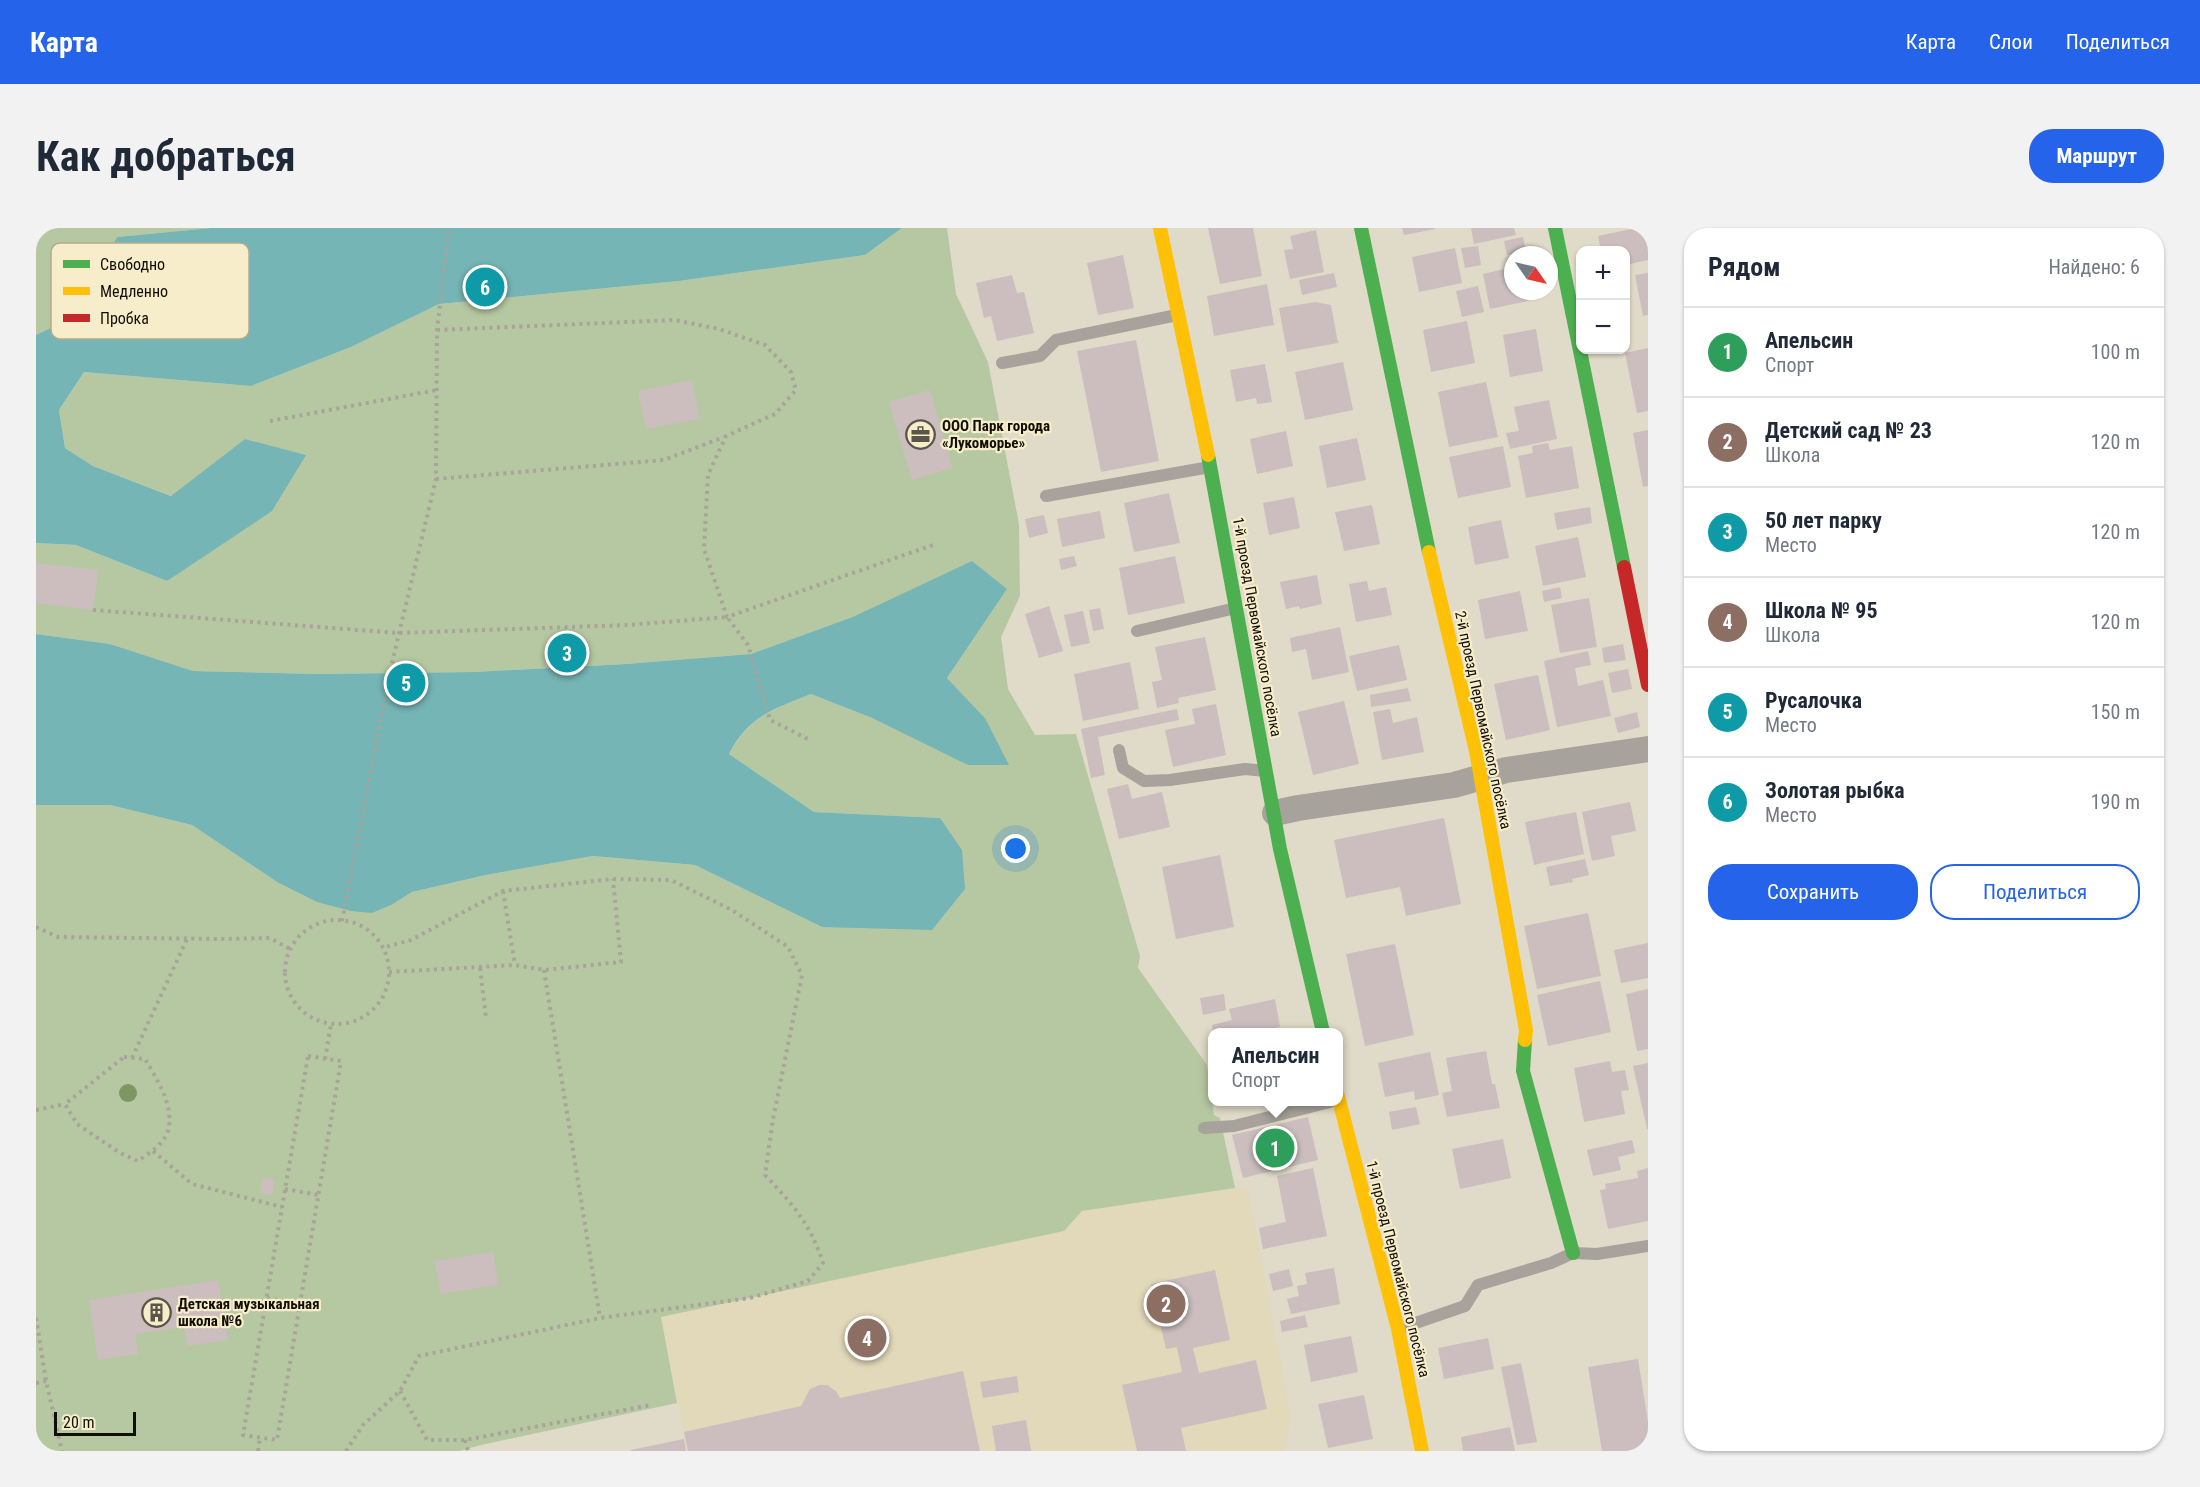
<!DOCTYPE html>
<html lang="ru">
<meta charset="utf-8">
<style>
:root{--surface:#fff;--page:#f2f2f3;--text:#1f2937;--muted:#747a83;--line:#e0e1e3;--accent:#2563eb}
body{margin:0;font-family:"Roboto Condensed",sans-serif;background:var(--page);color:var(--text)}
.controls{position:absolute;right:18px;top:18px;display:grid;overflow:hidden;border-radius:12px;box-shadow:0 2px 4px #0004}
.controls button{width:54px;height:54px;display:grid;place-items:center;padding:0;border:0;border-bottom:2px solid var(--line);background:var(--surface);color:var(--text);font:30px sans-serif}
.compass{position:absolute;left:1468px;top:18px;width:54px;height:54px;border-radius:50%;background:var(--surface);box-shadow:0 2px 4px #0004;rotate:124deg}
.scale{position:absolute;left:18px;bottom:15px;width:82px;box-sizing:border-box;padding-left:6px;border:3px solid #110e04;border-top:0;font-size:16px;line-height:21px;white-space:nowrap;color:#110e04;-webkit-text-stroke:4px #f7edcb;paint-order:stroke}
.you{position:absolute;left:980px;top:621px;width:21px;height:21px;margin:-15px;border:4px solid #fff;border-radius:50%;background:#1a73e8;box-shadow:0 0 0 9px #1a73e833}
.badge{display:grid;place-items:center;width:39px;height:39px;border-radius:50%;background:var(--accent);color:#fff;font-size:20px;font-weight:700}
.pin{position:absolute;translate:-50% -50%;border:3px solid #fff;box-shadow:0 2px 6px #0006}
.popup{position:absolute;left:1172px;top:800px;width:135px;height:78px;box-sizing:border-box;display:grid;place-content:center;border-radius:12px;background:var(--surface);filter:drop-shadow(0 2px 4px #0005);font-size:20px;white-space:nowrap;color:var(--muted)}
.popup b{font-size:22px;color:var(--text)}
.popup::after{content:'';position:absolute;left:50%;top:100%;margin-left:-12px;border:12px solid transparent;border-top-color:var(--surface)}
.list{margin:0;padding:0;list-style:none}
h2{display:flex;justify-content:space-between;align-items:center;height:78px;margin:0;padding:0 24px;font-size:26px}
h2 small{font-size:20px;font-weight:400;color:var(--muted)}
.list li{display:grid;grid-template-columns:39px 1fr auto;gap:18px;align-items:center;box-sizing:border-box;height:90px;padding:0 24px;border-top:2px solid var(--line)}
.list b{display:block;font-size:22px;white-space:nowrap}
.list p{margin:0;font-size:20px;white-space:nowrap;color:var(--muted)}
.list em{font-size:20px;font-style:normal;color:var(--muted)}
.actions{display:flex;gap:12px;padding:18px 24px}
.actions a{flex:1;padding:14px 0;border:2px solid var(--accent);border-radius:24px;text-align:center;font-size:21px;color:var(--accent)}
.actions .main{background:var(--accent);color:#fff}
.map{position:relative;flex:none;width:1612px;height:1223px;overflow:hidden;border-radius:24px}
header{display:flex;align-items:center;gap:36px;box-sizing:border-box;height:84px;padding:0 30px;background:var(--accent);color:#fff}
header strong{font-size:28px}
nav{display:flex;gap:33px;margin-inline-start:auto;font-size:21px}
.intro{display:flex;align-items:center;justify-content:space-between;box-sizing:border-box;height:144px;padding:0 36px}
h1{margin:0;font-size:42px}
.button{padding:15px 27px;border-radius:24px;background:var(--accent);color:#fff;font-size:21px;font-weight:700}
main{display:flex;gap:36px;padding:0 36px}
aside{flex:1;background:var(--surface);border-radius:24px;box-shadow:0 2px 4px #0004}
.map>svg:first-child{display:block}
</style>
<header>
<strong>Карта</strong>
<nav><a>Карта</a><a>Слои</a><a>Поделиться</a></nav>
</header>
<div class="intro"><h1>Как добраться</h1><a class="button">Маршрут</a></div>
<main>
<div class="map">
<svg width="1612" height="1223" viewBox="0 0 1612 1223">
<rect width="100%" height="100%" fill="#e0dac8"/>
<path fill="#e2d8ba" d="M1199 960 1212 962 1255 1189 1248 1223H651L625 1089 1028 1003 1046 983Z"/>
<path fill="#b6c8a2" d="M0 0H175L81 9 35 90 0 107Z
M866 0H911L920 66 952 134 983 296 984 368 965 409 972 461 999 507 1040 506 1104 728 1102 740 1171 837 1178 887 1184 890 1199 960 1046 983 1028 1003 625 1089 641 1175 445 1217 423 1223H0V577H74L156 597 241 654 357 676 376 664 450 647 557 628 659 637 786 699 904 590 778 584 693 526C713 488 738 481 775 466L836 490 932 536 949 490 911 450 971 361 819 388 715 426 590 436 437 444 284 446 157 443 74 416 0 406V315L40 317 131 353 269 227 209 211 136 268 57 238 29 220 23 182 48 144 215 158 315 119 403 76 643 53 829 27Z"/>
<path fill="#75b5b6" d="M175 0H866L829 27 643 53 403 76 315 119 215 158 48 144 23 182 29 220 57 238 135 268 209 211 270 227 236 283 131 353 40 317 0 315V107L35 90 81 9Z
M936 333 971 361 911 450 949 490 973 537H932L836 490 775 466C738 481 712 488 693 526L778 584 904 590 926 622 929 661 896 702 786 699 659 637 557 628 450 647 376 664 357 676 336 685 315 683 281 674 241 654 156 597 74 577H0V406L74 416 157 443 284 446 437 444 590 436 715 426 819 388Z"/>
<path fill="#ccbebe" d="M1172 0H1217L1226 48 1184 56Z
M1366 0H1399V1L1368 7Z
M1435 0H1478L1480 7 1438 16Z
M1600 0H1612V32L1590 37V22H1565L1562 8Z
M1280 2 1288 44 1254 51 1248 22 1257 21 1254 8Z
M1487 9 1490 24 1471 27 1468 13Z
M1442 18 1445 37 1429 40 1425 20Z
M1419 20 1426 55 1383 64 1376 29Z
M1087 27 1098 80 1062 87 1051 35Z
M1477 39V63H1490L1492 73 1454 81 1447 46Z
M1298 45 1301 59 1266 67 1263 52Z
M1612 45V87L1607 88 1599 47Z
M976 47 981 65 988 64 998 105 961 113 955 88 948 90 940 55Z
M1231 56 1238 97 1178 108 1171 68Z
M1442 58 1448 84 1426 89 1420 63Z
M1279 74 1295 77 1302 115 1251 124 1243 80Z
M1431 93 1439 135 1395 144 1387 102Z
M1500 101 1507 143 1474 149 1467 107Z
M1100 112 1123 233 1065 244 1041 123Z
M1612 120V183L1601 185 1589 125Z
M1307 134 1317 182 1269 192 1259 144Z
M1229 136 1236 174 1221 176 1220 170 1200 174 1194 142Z
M656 152 664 191 610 201 602 163Z
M1450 154 1462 209 1413 219 1402 164Z
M894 162 916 240 876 252 853 174Z
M1513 172 1521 211 1474 221 1470 205 1483 203 1478 179Z
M1612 202V258L1607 259 1597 205Z
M1250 203 1257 238 1221 246 1214 211Z
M1321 210 1330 252 1291 260 1283 218Z
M1512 215 1514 222 1536 218 1543 260 1490 270 1482 228 1497 225 1496 218Z
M1467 218 1475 259 1422 270 1413 229Z
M1133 265 1144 315 1098 324 1088 275Z
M1258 269 1264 300 1233 307 1227 275Z
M1336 277 1344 316 1308 323 1299 284Z
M1554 279 1556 295 1521 302 1518 285Z
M1064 283 1069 310 1026 319 1021 291Z
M1008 287 1012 305 993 310 989 291Z
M1465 292 1473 330 1439 337 1432 299Z
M1542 309 1550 349 1507 358 1499 318Z
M1038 328 1041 338 1025 342 1023 331Z
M1139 328 1149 375 1092 387 1083 340Z
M0 335 62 342 57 382 0 375Z
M1281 347 1286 376 1264 381 1263 378 1250 381 1244 354Z
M1331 353 1333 363 1350 359 1356 387 1320 394 1313 356Z
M1524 359 1526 370 1508 374 1506 363Z
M1484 363 1492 403 1449 411 1442 372Z
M1553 370 1561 419 1524 425 1515 377Z
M1013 378 1027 423 1003 430 989 386Z
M1064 380 1068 401 1057 403 1053 382Z
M1047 383 1054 415 1035 419 1028 387Z
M1304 399 1313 444 1276 452 1270 421 1256 424 1254 410Z
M1169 409 1180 462 1142 470 1143 475 1121 480 1116 454 1126 452 1119 419Z
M1587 416 1590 432 1568 435 1566 420Z
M1363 417 1371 452 1321 463 1313 428Z
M1552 423 1555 437 1539 440 1542 458 1567 452 1575 488 1521 499 1508 433Z
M1094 434 1103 481 1047 493 1038 446Z
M1592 441 1596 461 1576 465 1572 445Z
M1502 447 1514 502 1470 512 1458 456Z
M1372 460 1375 473 1335 479 1334 467Z
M1308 473 1323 536 1277 547 1262 484Z
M1180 476 1190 527 1137 539 1129 502 1159 496 1156 481Z
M1141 481 1143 492 1062 509 1069 547 1055 550 1045 501Z
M1354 481 1357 495 1381 489 1388 524 1346 532 1337 484Z
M1601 484 1604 499 1582 505 1578 490Z
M1092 556 1096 571 1126 564 1134 599 1083 611 1071 561Z
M1594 574 1600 603 1575 608 1579 628 1556 633 1546 584Z
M1540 584 1548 626 1498 637 1489 594Z
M1408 590 1425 676 1370 688 1364 659 1310 670 1298 612Z
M1184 627 1198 699 1140 711 1126 639Z
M1549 631 1553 647 1536 651 1537 654 1514 658 1510 639Z
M1552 685 1565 748 1501 761 1488 698Z
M1612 715V750L1585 755 1578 722Z
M1359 716 1378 807 1329 818 1310 726Z
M1564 753 1575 804 1512 818 1501 767Z
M1612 761V821L1601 823 1590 766Z
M1188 766 1190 782 1167 787 1164 770Z
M1239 771 1244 799 1217 804H1177L1176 797 1196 792 1193 781Z
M1450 823 1456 856H1459L1464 880 1411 889 1406 865 1416 863 1410 830Z
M1394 824 1403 867 1379 872 1378 863 1349 869 1342 835Z
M1574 833 1576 844 1589 842 1593 862 1585 863 1589 886 1548 894 1538 840Z
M1612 835V901H1611L1597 838Z
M1380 879 1384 896 1356 902 1353 884Z
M1272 889 1282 932 1207 950 1196 907Z
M1467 911 1475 950 1424 961 1416 921Z
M1596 912 1599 925 1582 929 1585 942 1557 948 1551 922Z
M1277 940 1291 1008 1227 1021 1223 1000 1250 994 1241 948Z
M1612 940V993L1572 1001 1564 962 1570 961 1569 956 1602 950 1601 943Z
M227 950 238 951 236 967 224 965Z
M457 1024 462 1057 405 1066 399 1033Z
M1298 1040 1304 1076 1255 1086 1251 1071 1263 1068 1261 1058 1271 1056 1269 1045Z
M1253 1041 1257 1058 1237 1063 1233 1046Z
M1179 1042 1194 1112 1157 1120 1163 1145 1220 1132 1231 1181 1145 1200 1150 1223H1101L1086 1157 1146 1144 1141 1119 1130 1121 1115 1056Z
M182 1052 192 1112 151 1118 148 1099 99 1106 102 1126 62 1132 53 1072Z
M1269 1087 1272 1099 1246 1104 1244 1093Z
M1315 1108 1322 1144 1275 1154 1268 1117Z
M1452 1110 1458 1141 1408 1151 1402 1120Z
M1602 1131 1612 1194V1223H1566L1552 1139Z
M1485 1135 1501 1214 1481 1217 1465 1139Z
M927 1143 944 1223H652L648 1204 765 1178 774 1161 783 1157H791L800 1163 804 1170Z
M981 1148 983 1164 947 1170 944 1154Z
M1328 1167 1337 1211 1292 1220 1282 1176Z
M990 1192 995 1223H960L956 1198Z
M1474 1199 1479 1223H1427L1425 1209Z
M648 1211 650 1223H595V1222Z"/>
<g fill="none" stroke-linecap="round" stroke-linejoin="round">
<path stroke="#a9a39a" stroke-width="4" stroke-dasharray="3 4.5" stroke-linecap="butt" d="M0 3 4 0
M401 102 638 92 683 101 729 117 755 144 760 162 739 186 690 208 672 247 668 321 691 389 897 317
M234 193 401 162
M400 251 628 232 688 209
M57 382 363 405 592 397 691 389 712 417 734 492 774 512
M467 663 479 737
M249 744a52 52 0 1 1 104 0a52 52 0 1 1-104 0Z
M306 693 355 439 400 251 401 102 413 0
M0 699 22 709 187 711 234 710 254 721
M444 740 450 790
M508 742 564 1090
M353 744 479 737 508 742 585 734 577 651
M272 828 305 833 241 1212 207 1207Z
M88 829 109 831C121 851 139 879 132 903 128 916 112 926 102 933L84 925 41 896 29 876Z
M96 830 151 711
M289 831 295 796
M0 882 29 876
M117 923 156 956 246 979
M249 961 283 967
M231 1070 264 1076
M0 1090 10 1153 26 1223
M0 1155 10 1153
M364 1163 391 1212H429L615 1177
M429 1212 432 1223
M222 1223 224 1210
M310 1223 327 1197 364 1163 383 1128 564 1090 714 1070 772 1053 787 1035C774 995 757 977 729 947L737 891 766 747 752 719 696 682 635 652 577 651 467 663 375 712 346 720"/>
<path stroke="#a7a29b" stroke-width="12" d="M966 135 1004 128 1020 112 1141 87
M1010 268 1174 239
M1101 403 1200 380
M1083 522 1087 540 1108 553 1134 552 1209 541 1230 543
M1168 900 1198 898 1294 874
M1362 1101 1429 1078 1442 1057 1515 1035 1537 1025 1561 1026 1612 1018"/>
<path stroke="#a7a29b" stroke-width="26" d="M1239 585 1262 580 1418 557 1470 542 1612 521"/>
<path stroke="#4caf50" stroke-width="14" d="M1325 0 1393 324
M1519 0 1588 339
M1172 227 1244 621 1287 804
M1489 812 1487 843 1537 1025"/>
<path stroke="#ffc107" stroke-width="14" d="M1124 0 1172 227
M1393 324 1440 523 1490 802 1489 812
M1302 868 1362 1101 1386 1223"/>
<path stroke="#c62828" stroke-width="14" d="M1588 339 1612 457"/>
</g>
<circle fill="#7e9662" cx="92" cy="865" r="9"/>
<defs>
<symbol id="office-ring" viewBox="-11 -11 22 22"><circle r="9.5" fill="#f7edcb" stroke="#595549" stroke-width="1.5"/><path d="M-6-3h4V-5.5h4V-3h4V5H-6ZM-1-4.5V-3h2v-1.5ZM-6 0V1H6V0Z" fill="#595549"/></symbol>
<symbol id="building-ring" viewBox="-11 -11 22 22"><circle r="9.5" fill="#f7edcb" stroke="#595549" stroke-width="1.5"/><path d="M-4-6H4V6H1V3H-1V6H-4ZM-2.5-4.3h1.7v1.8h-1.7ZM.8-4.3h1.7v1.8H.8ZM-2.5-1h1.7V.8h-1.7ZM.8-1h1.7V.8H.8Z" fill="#595549"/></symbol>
</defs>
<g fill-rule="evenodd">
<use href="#office-ring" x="868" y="190" width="33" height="33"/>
<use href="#building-ring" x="104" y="1068" width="33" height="33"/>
</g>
<g text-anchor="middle" stroke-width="4.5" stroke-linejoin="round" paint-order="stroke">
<g font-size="15" font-weight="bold" fill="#110e04" stroke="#f7edcb" text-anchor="start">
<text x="906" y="203">ООО Парк города<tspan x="906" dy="17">«Лукоморье»</tspan></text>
<text x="142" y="1081">Детская музыкальная<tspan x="142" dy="17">школа №6</tspan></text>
</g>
<g font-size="15" fill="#110e04" stroke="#f7edcb">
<text transform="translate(1221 399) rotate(80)" y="5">1-й проезд Первомайского посёлка</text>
<text transform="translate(1447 492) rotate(78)" y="5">2-й проезд Первомайского посёлка</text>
<text transform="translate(1362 1041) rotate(76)" y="5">1-й проезд Первомайского посёлка</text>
</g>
</g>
<rect x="15" y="15" width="198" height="96" rx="9" fill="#f7edcb" stroke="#b2aa8f" stroke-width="1.5"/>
<rect x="27" y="32" width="27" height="8" fill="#4caf50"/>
<rect x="27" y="59" width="27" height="8" fill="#ffc107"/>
<rect x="27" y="86" width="27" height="8" fill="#c62828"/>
<g font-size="16" fill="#110e04">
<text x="64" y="42">Свободно</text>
<text x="64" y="69">Медленно</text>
<text x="64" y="96">Пробка</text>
</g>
</svg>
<div class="controls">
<button>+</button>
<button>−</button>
</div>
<svg class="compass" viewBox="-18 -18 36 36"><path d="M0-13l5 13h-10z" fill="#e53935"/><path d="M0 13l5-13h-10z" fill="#747a83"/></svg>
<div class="scale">20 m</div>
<div class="you"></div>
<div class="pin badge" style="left:1239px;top:920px;background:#2e9e5b">1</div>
<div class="popup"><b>Апельсин</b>Спорт</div>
<div class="pin badge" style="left:1130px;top:1076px;background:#8d6e63">2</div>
<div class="pin badge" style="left:531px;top:425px;background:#0f9aa8">3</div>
<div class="pin badge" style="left:831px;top:1110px;background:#8d6e63">4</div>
<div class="pin badge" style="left:370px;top:455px;background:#0f9aa8">5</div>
<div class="pin badge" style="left:449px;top:59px;background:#0f9aa8">6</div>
</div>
<aside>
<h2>Рядом<small>Найдено: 6</small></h2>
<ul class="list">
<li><span class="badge" style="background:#2e9e5b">1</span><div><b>Апельсин</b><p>Спорт</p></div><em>100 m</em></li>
<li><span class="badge" style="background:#8d6e63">2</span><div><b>Детский сад № 23</b><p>Школа</p></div><em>120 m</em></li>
<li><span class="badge" style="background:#0f9aa8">3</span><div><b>50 лет парку</b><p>Место</p></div><em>120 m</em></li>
<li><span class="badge" style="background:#8d6e63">4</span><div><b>Школа № 95</b><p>Школа</p></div><em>120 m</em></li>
<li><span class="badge" style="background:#0f9aa8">5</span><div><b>Русалочка</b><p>Место</p></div><em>150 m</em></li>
<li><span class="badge" style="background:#0f9aa8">6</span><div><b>Золотая рыбка</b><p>Место</p></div><em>190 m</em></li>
</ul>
<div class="actions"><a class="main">Сохранить</a><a>Поделиться</a></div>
</aside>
</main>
